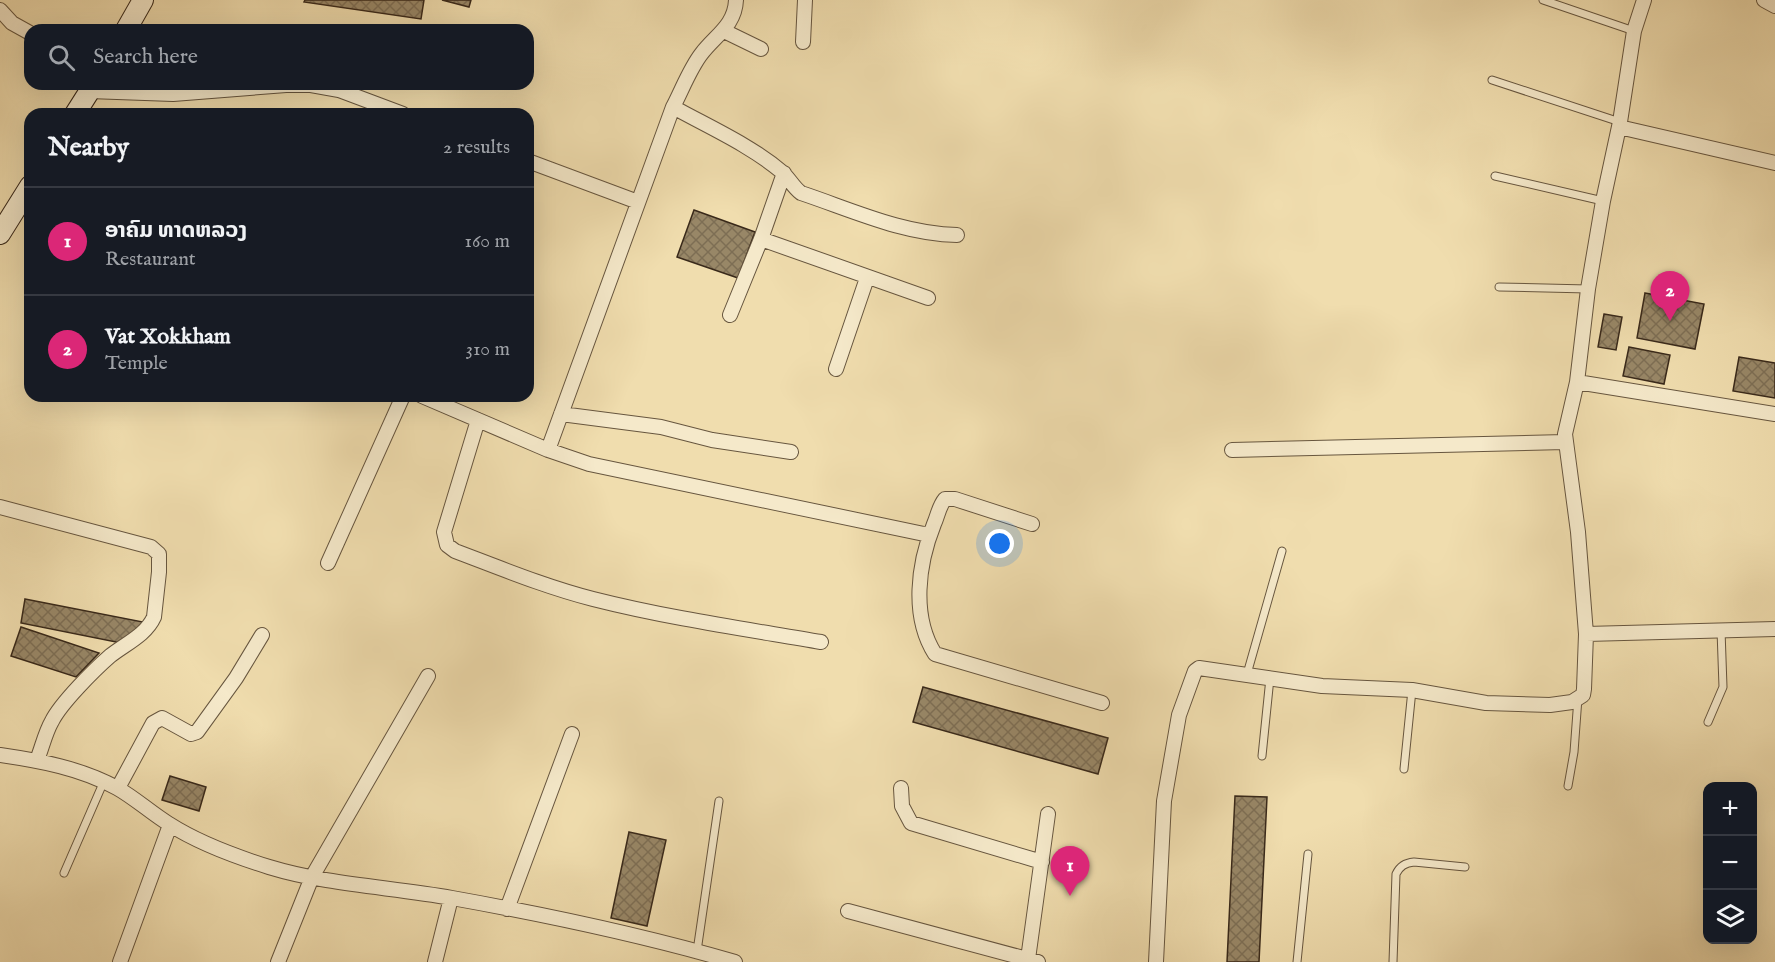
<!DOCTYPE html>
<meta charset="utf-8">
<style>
:root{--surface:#171b24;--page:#20242c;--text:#f1f3f6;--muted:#9ea1a6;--line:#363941;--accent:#db2777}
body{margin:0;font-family:"IM FELL English","Noto Sans Lao",serif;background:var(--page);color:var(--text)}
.controls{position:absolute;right:18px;bottom:18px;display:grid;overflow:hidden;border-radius:12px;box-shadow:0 6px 24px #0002}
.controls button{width:54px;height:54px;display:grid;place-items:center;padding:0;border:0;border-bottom:2px solid var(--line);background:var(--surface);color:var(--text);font:30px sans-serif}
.you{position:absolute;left:1000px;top:544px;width:21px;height:21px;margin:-15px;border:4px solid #fff;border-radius:50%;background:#1a73e8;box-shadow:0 0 0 9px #1a73e833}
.badge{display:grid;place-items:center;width:39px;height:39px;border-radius:50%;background:var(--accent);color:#fff;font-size:20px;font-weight:700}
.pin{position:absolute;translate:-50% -50px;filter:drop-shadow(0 2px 3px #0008)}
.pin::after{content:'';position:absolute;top:32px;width:21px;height:18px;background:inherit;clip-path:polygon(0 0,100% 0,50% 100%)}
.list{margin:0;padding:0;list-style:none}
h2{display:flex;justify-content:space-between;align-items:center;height:78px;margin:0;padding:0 24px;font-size:26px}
h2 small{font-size:20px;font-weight:400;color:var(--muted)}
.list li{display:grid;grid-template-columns:39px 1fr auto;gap:18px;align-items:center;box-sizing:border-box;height:108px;padding:0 24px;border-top:2px solid var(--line)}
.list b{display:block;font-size:22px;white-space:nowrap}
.list p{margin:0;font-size:20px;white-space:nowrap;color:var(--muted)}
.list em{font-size:20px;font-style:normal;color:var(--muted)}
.icon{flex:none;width:33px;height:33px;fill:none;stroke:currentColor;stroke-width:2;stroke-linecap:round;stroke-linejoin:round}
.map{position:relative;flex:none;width:1775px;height:962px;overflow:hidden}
.search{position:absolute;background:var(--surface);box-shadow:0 6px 24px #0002;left:24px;top:24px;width:510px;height:66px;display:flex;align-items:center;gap:15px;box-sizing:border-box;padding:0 21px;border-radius:18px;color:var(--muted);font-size:22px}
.panel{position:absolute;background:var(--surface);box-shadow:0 6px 24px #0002;left:24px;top:108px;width:510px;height:294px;border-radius:18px}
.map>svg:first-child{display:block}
</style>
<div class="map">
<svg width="1775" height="962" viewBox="0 0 1775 962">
<defs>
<pattern id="building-cross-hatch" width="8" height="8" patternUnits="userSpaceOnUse" patternTransform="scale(1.5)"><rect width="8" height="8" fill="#988767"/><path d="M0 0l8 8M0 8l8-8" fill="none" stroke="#7d6e54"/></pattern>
</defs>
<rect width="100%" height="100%" fill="#f0ddae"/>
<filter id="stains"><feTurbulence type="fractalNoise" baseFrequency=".00333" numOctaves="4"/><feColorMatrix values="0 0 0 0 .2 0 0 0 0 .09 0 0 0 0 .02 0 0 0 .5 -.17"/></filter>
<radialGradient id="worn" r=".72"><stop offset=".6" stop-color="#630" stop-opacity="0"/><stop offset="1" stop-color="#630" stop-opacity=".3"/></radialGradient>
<path fill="url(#building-cross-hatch)" stroke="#39291a" stroke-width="1.5" d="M305 0H424L421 19 304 2Z
M442 0H471L469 7Z
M694 210 755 232 738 278 677 257Z
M1645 293 1704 304 1695 349 1637 338Z
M1604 314 1622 317 1616 350 1598 347Z
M1629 347 1670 355 1664 384 1623 376Z
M1739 357 1775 363V398L1733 391Z
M25 599 143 622V625L121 643 21 623Z
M21 627 99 653 76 677 11 656Z
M923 687 1108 738 1098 774 913 722Z
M170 776 206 787 199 811 162 800Z
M1235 796 1267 797 1259 962H1227Z
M629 832 666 840 647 926 611 918Z"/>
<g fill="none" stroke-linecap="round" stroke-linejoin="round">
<defs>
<path id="lane" d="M1543 0 1634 31
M1492 80 1620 122
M1495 176 1603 201
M1499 287 1588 289
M1247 674 1282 551
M1708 722 1723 687 1721 630
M1262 756 1270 678
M1404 769 1412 690
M1568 786 1574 752 1578 698
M64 873 104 781
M697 951 719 801
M1297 962 1308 854
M1393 962 1396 874C1400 866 1405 863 1414 862L1465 867"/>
<path id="street" d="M1764 0 1775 6
M0 10 12 23 30 33
M724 31 761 49
M803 42 805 0
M89 91 173 94 286 85H311L339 90 403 114
M673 107C709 127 750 145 782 172 789 178 793 187 801 193 852 210 903 234 957 235
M1619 127 1775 163
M528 161 638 202
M761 239 928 298
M730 315 761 239 784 173
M836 369 867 278
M1577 382 1775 414
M422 396 548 450 589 464 924 534 930 533
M561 414 661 427 712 440 791 452
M478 420 444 532 447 545 455 551C500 568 546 587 593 599 668 618 745 629 821 642
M548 450 673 107C682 90 690 68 702 53 716 35 735 25 736 0
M1232 450 1565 442
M0 507 151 547 159 554V572L154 617C146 635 125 644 110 656 94 670 61 703 52 721 45 733 42 748 37 760
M1032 524 955 499H945C939 506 938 515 934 524 918 564 911 616 935 654L1102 703
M328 563 403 396
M1586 634 1775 629
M0 755C41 761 80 768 117 788 135 798 151 813 169 824 197 842 237 857 269 867 328 885 391 887 452 898 547 915 642 935 735 962
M118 788 153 723 162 718 191 734 197 732 236 678 262 635
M901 788 902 806 911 823 1042 862
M507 909 572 734
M848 911 1038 962
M1028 959 1048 814
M120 962 170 825
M278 962 312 877 428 676
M435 962 451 898
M1156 962 1164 801 1179 715 1195 671 1199 668 1322 686 1412 690 1486 703 1550 705 1572 702 1583 695 1584 689 1586 634 1578 532 1565 434 1577 382 1588 289 1603 201 1620 122 1634 31 1644 0"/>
<path id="secondary" d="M126 30 143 0
M75 114 94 84
M0 234 30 186"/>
</defs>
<use href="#lane" stroke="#67563f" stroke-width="9"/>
<use href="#street" stroke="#67563f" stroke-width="16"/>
<use href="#secondary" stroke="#39291a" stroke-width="22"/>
<use href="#lane" stroke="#f5e9ca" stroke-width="7"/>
<use href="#street" stroke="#f5e9ca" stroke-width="14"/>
<use href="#secondary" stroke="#f5e9ca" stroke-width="20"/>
</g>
<rect width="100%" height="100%" filter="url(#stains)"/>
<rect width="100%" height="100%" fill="url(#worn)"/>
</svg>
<div class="controls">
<button>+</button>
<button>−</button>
<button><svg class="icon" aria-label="layers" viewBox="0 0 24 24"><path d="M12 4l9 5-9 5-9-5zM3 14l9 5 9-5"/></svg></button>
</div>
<div class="you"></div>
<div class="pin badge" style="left:1070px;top:896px">1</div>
<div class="pin badge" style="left:1670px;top:321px">2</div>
<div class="search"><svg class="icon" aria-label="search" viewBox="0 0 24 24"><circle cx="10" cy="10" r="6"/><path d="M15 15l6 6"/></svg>Search here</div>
<section class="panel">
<h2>Nearby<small>2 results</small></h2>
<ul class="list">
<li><span class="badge">1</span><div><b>ອາຄົມ ທາດຫລວງ</b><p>Restaurant</p></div><em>160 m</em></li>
<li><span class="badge">2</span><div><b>Vat Xokkham</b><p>Temple</p></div><em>310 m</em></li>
</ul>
</section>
</div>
